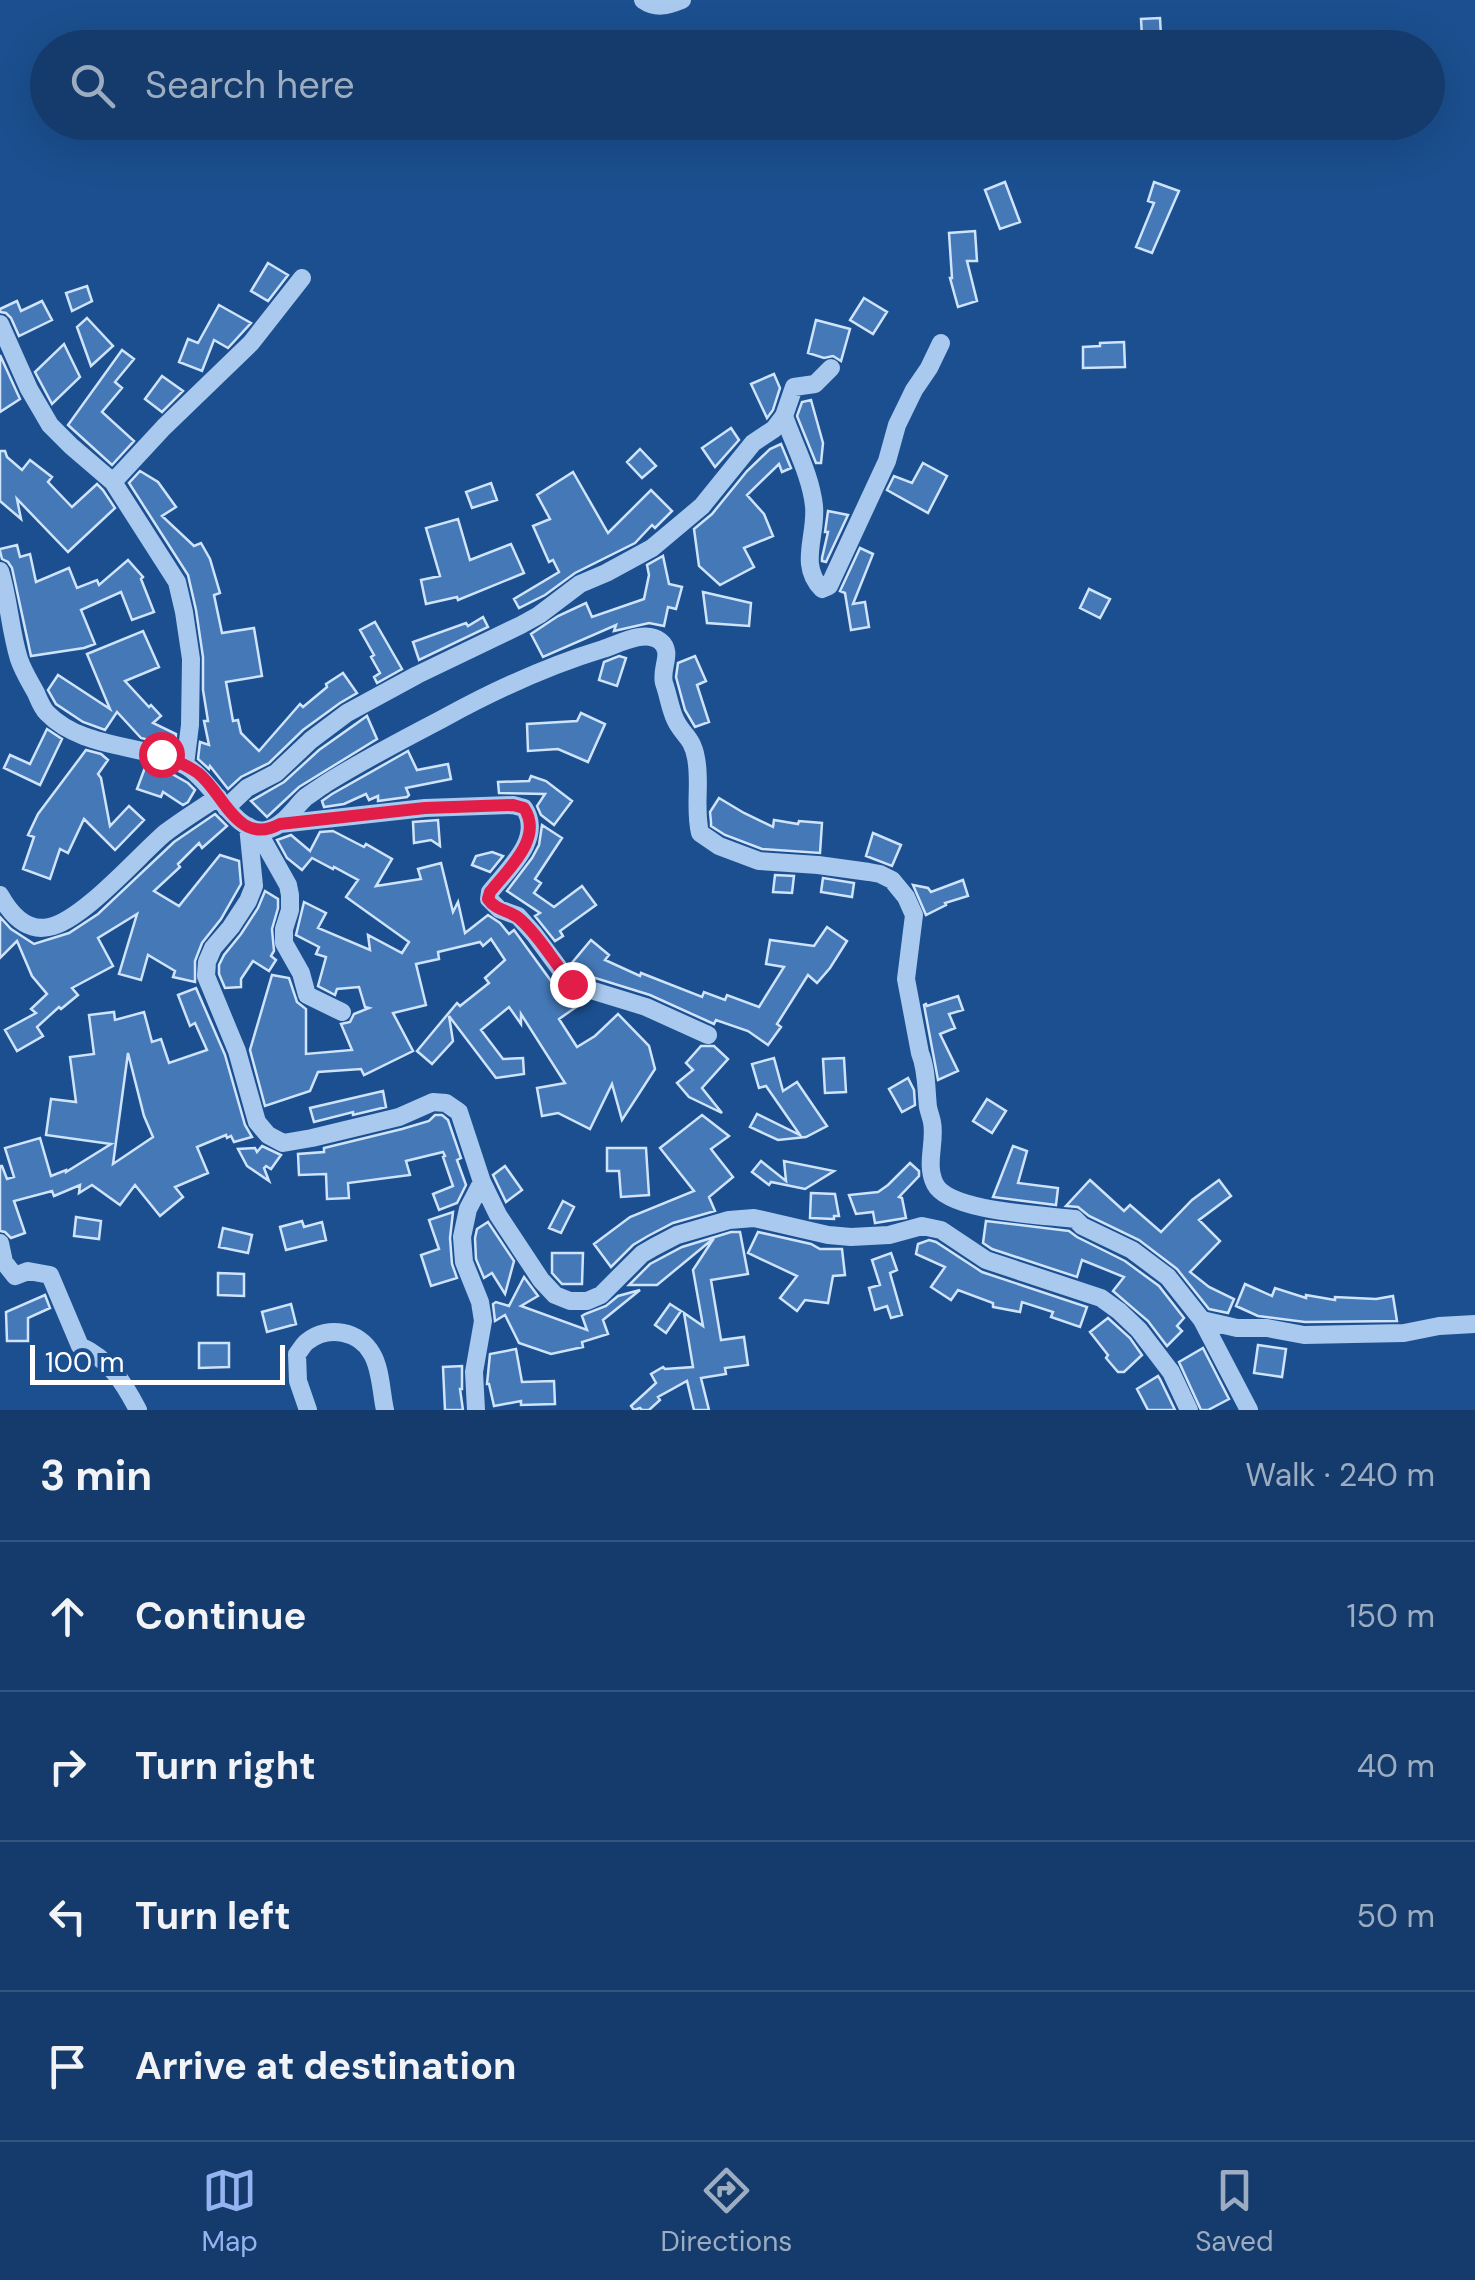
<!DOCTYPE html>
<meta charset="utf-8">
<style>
:root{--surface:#143b6b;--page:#214673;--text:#f1f3f6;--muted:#9dadc1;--line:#33557e;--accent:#95b2f1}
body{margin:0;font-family:"DM Sans",sans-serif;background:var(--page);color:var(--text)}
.scale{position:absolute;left:30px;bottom:25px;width:255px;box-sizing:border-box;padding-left:10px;border:5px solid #fff;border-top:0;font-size:28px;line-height:35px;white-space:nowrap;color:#fff;-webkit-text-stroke:8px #1b4f8f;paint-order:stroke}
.stop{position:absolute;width:30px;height:30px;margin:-22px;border:8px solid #e11d48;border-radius:50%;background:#fff}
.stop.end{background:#e11d48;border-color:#fff;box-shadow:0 2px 10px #0008}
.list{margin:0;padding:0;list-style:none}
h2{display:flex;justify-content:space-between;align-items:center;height:130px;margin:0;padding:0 40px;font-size:42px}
h2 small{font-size:32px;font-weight:400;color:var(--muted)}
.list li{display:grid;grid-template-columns:65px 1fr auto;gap:30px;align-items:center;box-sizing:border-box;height:150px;padding:0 40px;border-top:2px solid var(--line)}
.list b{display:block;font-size:38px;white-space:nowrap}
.list em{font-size:32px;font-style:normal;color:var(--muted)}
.icon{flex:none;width:55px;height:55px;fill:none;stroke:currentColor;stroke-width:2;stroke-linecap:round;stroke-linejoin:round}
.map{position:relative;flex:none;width:1475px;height:1410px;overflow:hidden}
.search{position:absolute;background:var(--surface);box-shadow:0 10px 40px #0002;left:30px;right:30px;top:30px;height:110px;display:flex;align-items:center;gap:25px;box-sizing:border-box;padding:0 35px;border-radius:55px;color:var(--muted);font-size:38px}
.sheet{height:730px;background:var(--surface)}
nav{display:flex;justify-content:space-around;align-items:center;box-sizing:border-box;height:140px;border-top:2px solid var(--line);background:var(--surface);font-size:28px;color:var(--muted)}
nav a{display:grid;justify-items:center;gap:5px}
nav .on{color:var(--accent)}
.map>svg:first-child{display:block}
</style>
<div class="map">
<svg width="1475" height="1410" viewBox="0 0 1475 1410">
<rect width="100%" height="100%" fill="#1b4f8f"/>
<path fill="#4478b7" stroke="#cfe3fa" stroke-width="2.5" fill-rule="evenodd" d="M1160 18 1161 36 1142 37 1141 19Z
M1005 182 1020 222 1000 229 985 190Z
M1154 182 1179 191 1152 253 1136 247 1154 203 1148 201Z
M975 231 977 261H967L977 301 958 307 950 278H952L949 233Z
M268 263 288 275 268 301 251 291Z
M87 286 92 301 72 311 66 293Z
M864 298 887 312 873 334 850 320Z
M17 301 21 311 42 301 52 320 19 336 11 318 6 313 0 312V309Z
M219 305 251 323 228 348 214 340 202 371 179 362 188 339 198 343Z
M87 318 113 346 91 366 77 327Z
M816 320 850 329 841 361 833 356 824 358 808 353Z
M1124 342 1125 367 1083 368V347L1100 346V343Z
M64 344 80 377 52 404 35 372Z
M122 350 134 359 115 382 122 388 102 412 134 441 112 465 68 425Z
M0 355 20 399 0 412Z
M774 374 780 388 773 410 767 418 751 384Z
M162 376 183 391 162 412 145 399Z
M811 400 823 443 821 463H816L797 416 802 402Z
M731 428 739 440 715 467 702 448Z
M781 444 791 468 782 472 779 464 747 495 764 514 773 536 744 548 754 567 720 585 699 566 694 529 712 514 747 471 770 449Z
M640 449 656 466 642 478 627 462Z
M0 451H5L7 457 22 470 30 460 52 477 48 482 72 507 97 484 103 490 115 508 68 552 17 499 21 519 0 501Z
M923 463 947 476 928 513 887 490 894 476 912 483Z
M140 471 158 482 176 507 162 516 194 546 201 543 210 559 220 593 214 595 222 633 254 628 262 676 226 682 233 721 238 720 241 733 259 751 300 704 303 707 327 687 326 684 343 673 357 693 340 703 303 730 269 763 241 777 228 789 210 766 209 769 198 759 200 742 209 745 204 721H208L203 690V657L196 610 188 575 129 483Z
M573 472 608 533 651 490 672 511 655 528 652 525 635 543 575 573 545 595 519 608 514 599 559 572 553 560 549 562 533 526 550 519 537 495Z
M491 483 497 500 472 508 466 492Z
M828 511 848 515 826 562 822 561V558L828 532H825Z
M458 519 470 560 511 544 524 573 458 600 457 597 426 604 421 580 440 576 426 528Z
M17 545 20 557 30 554 36 582 69 568 77 588 97 580 99 585 128 560 143 577 141 579 154 612 132 620 121 592 81 610 95 644 84 648 31 656 12 568 8 562 2 559 0 551V549Z
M860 548 873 554 853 604 865 602 869 627 851 630 845 593 840 591Z
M663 556 669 584 682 587 676 609 668 607 664 626 649 623 614 631 616 625 543 657 531 634 558 616 586 603 592 617 644 599 649 575 647 565Z
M1089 589 1110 599 1100 618 1080 608Z
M703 592 751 603 749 626 707 623Z
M483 617 488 627 419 660 413 642 466 623 468 626Z
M375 622 402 669 377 683 374 677 380 673 371 657 374 655 360 630Z
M143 631 159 667 125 681 149 707 151 705 161 716 153 723 176 734 175 747 141 738 117 712 105 730 83 722 56 704 48 690 58 675 110 709 87 654Z
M619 656 626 658 617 686 599 680 604 662Z
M695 656 706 681 697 685 709 722 695 727 685 710 676 677 678 663Z
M581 713 605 724 588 762 558 749 528 751 527 724 577 721Z
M367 716 377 739 299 787 267 817 251 801 284 782 319 750Z
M47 729 62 739 40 785 4 768 10 755 30 764Z
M86 750 101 754 108 760 98 774 101 778 110 826 129 806 144 820 115 850 84 819 68 853 60 849 50 879 23 869 34 837 28 835 38 814Z
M408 751 417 770 448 764 451 779 406 788 409 795 407 797 378 801V796L369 800 366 794 344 804 324 807 322 801 332 794Z
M146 765 165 770 188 783 195 790 188 802 183 805 163 792 161 797 137 789Z
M531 776 546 781 572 801 554 825 541 815 537 806 545 794 499 793 498 782 529 781Z
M719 798 744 813 773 827 774 820 798 824 799 821 822 823 820 853 762 849 725 835 711 826V822L710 812Z
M215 814 227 826 202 848 199 843 178 864 180 867 154 891 179 906 220 855 239 861 241 884 221 919 202 943 195 961V982L173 977 175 971 148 955 141 980 119 974 137 914 98 938 113 966 72 988 78 995 61 1009 59 1007 37 1027 43 1036 17 1051 5 1030 36 1013 31 1009 47 994 32 976 17 941 0 958V917L11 929 34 944 69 933 98 914 174 842Z
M438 820 440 846 431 840 414 843 413 822Z
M542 825 562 838 535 879 541 883 534 893 554 907 582 886 596 905 560 931 563 936 555 941 535 916 540 913 507 891 532 858 539 845Z
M333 831 364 847 366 844 392 859 376 886 421 879 418 869 441 863 453 912 458 902 465 933 488 915 500 923 509 934 514 930 554 985 555 983 566 995 573 998 579 1005 559 1019 577 1047 595 1036 618 1014 649 1046 655 1069 622 1120 612 1084 590 1129 558 1113 542 1116 537 1088 565 1083 521 1014V1024L509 1007 481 1030 503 1059 523 1058 524 1074 496 1078 449 1016 453 1041 432 1064 417 1051 457 1003 460 1006 489 983 485 978 505 960 491 939 483 946 480 942 438 952 439 959 416 964 426 1005 393 1013 413 1051 364 1075 361 1069 318 1072 310 1091 265 1106 250 1050 272 975 289 978 297 1002 306 1009V1054L352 1050 341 1024 350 1022 354 1014 369 1008 365 1007 359 987 337 989 335 995 318 986 326 957 316 954 319 947 296 935 304 902 326 913 318 928 370 950 368 935 402 953 409 942 346 897 358 880 334 867 333 869 312 858 302 870 287 858 277 840 291 835 310 851 320 832Z
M873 833 901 845 892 866 866 856Z
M492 852 503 856 490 872 472 865 476 856Z
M775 875 794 876 792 893 773 892Z
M823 878 854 883 852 897 821 892Z
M963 880 968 896 945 903 946 905 926 915 913 885 928 888 931 892Z
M265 891 278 899V908L272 929 274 951 271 956 276 960 269 971 253 961 241 979V987L225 988 219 974V965L224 955 241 934 258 908Z
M827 927 847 941 830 968 817 983 808 975 777 1024 781 1027 768 1045 748 1031 716 1020 714 1024 650 995 579 973 571 964 591 940 609 955 605 960 640 976 641 973 702 997 704 992 725 1000 727 995 759 1007 784 967 766 964 770 940 814 946Z
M196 988 225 1055 245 1125 252 1137 234 1142 231 1136 227 1138 226 1135 197 1147 208 1173 175 1187 183 1197 160 1216 135 1185 120 1205 92 1185 79 1193 80 1185 54 1196 52 1191 14 1201 25 1233 11 1238 5 1232 0 1231V1166H2L7 1179 14 1177 5 1148 40 1138 51 1176 66 1170V1172L111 1144 46 1135 51 1099 76 1102 70 1057 94 1054 89 1015 114 1012 115 1020 144 1012 152 1042 161 1039 169 1063 207 1050 195 1023 190 1026 178 995ZM128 1053 144 1116 153 1137 113 1164Z
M958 996 963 1010 949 1014 955 1028 940 1034 958 1071 938 1080 924 1005 926 1004 927 1006Z
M701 1046H714L728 1059 702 1088 722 1113 689 1097 677 1083 693 1070 686 1063Z
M774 1058 783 1091 797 1082 827 1126 806 1137 778 1140 750 1127 757 1114 800 1135 766 1086 759 1088 752 1064Z
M844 1058 846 1092 825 1093 823 1059Z
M908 1078 914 1090 915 1105 902 1112 889 1089Z
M383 1091 386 1107 353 1115V1112L314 1122 310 1108Z
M987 1099 1006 1111 992 1133 973 1121Z
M435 1115H442L448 1120 461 1158 457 1160 466 1185 457 1203 439 1210 433 1194 453 1186 443 1157 445 1156 443 1152 406 1161 410 1175 348 1183 349 1198 327 1199 326 1174 299 1175 298 1154 324 1152V1148L402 1129 429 1121Z
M702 1115 729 1136 711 1149 733 1177 709 1197 715 1211 673 1223 648 1236 633 1245 611 1267 594 1244 630 1217 694 1191 660 1148Z
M262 1146 281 1155 271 1169 266 1166 264 1168 269 1181 247 1166 238 1149 255 1148 257 1152Z
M1013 1146 1027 1151 1018 1183 1058 1188 1056 1205 993 1197Z
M607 1148H646L649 1195 621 1197 619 1171H607Z
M761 1161 786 1181 784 1161 834 1171 805 1189 771 1182 769 1185 752 1172Z
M910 1163 919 1171V1176L899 1197 902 1198 906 1218 875 1223 873 1212 856 1214 849 1195 878 1192 888 1185Z
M505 1166 522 1190 506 1202 493 1175Z
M1090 1180 1124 1211 1130 1205 1161 1232 1192 1200 1219 1180 1231 1196 1199 1220 1220 1241 1190 1272 1209 1287 1234 1299 1228 1313 1209 1309 1177 1269 1139 1240 1089 1216 1078 1207 1066 1206Z
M811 1193 835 1194 839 1216H834V1219L810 1218Z
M563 1201 574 1207 561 1233 549 1228Z
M453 1212 450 1238 452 1264 457 1278 431 1286 421 1255 439 1249 429 1220Z
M76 1217 101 1221 99 1239 74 1236Z
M302 1221 304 1227 322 1222 326 1240 286 1250 280 1227Z
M986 1221 1069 1231 1077 1237 1125 1261 1159 1286 1184 1318 1177 1326 1182 1331 1167 1346 1148 1321 1113 1291 1124 1277 1082 1260 1077 1277 992 1249 983 1243Z
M488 1222 514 1261 505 1294 492 1273 484 1278 476 1259 475 1238 477 1229Z
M223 1228 252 1235 248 1253 219 1247Z
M731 1232H740L748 1274 711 1280 721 1340 744 1337 748 1365 725 1368 726 1374 701 1378 709 1410H694L687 1381 658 1397 660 1400 649 1410H642L640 1408 634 1410 631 1406 656 1383 651 1374 663 1367 665 1369 693 1367 684 1313 703 1326 693 1270 714 1238 657 1285H629L650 1264 682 1247Z
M758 1232 811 1244 820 1249H842L845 1275 833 1276 828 1303 805 1300 797 1311 780 1298 797 1276 748 1253Z
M929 1240 936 1242 982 1272 1087 1307 1080 1327 1051 1317 1053 1312 1022 1302 1020 1312 993 1307V1303L958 1290 951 1300 931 1287 945 1267 916 1254 918 1244Z
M552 1253H583L582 1284H562L552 1273Z
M891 1253 897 1270 890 1273 902 1315 891 1318 887 1306 875 1310 869 1288 880 1285 872 1260Z
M218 1273 244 1274V1296L218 1295Z
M524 1277 538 1296 521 1306 587 1330 582 1316 585 1314 606 1306 618 1296 640 1290 603 1320 608 1334 582 1342 583 1347 551 1354 519 1343 505 1315 495 1321 493 1304 496 1302 509 1306Z
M1245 1284 1272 1296 1275 1288 1306 1298V1295L1335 1300V1297L1376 1299 1393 1296 1397 1321 1305 1322 1258 1316 1236 1306Z
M45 1295 50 1308 28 1318V1341H7L6 1312Z
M291 1304 296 1324 267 1332 262 1312Z
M670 1304 681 1311 666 1333 655 1325Z
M1108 1318 1130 1338 1142 1355 1124 1372H1118L1106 1358 1108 1355 1090 1332Z
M199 1343H229V1367L199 1368Z
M1258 1345 1286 1349 1282 1377 1254 1373Z
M1203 1348 1229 1399 1208 1410H1201L1179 1362Z
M516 1349 522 1382 554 1381 555 1404 521 1405V1401L494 1406 489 1384H487L490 1354Z
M462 1366V1389H460L463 1410H445L443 1367Z
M1158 1376 1160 1379 1175 1410H1148L1137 1389Z"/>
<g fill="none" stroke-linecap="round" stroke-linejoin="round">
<path stroke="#a9c9ee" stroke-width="18" d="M643 0C656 9 667 6 682 0
M0 324 29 389 50 425 71 446 113 482 177 582 184 612 191 659 190 725 185 765
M784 416C794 445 811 476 814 506 817 536 798 565 822 589L829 586 887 461 897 425 914 390 929 368 941 343
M113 482 164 427 251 343 302 278
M0 571C9 600 10 630 19 659 23 671 30 682 36 693 39 700 42 708 47 713 83 750 143 743 186 766 212 780 236 836 266 830 283 827 294 808 306 797 312 793 319 788 325 784 363 760 404 739 444 718 495 690 547 666 603 649 619 644 645 629 660 641 674 652 660 668 664 683 668 694 670 708 675 719 682 735 692 736 696 758 701 783 694 808 700 833L719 846 759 861 818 865 869 872 880 874 892 880 906 897 914 915 906 979 920 1053C927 1070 926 1089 928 1107 929 1112 931 1117 932 1122 936 1142 925 1164 935 1184 949 1212 1044 1215 1075 1219L1082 1226 1132 1250 1168 1277 1202 1320 1237 1328H1267L1304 1335 1404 1333 1439 1326 1475 1324
M226 808 247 788 276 773 311 740 347 713 417 675 521 625 539 615 580 584 606 573 652 548 702 506 753 443 774 429 784 416 794 387 815 384 831 368
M280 824 425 808 513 805 524 808C544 838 508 869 490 892L489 899 499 909 518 916 534 934 571 984 646 1007 708 1035
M248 826 254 886 248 901 231 927 213 948 207 962 206 976 237 1051 257 1122 268 1135 283 1143 312 1138 399 1117 433 1102 446 1103 459 1112 482 1182 498 1215 541 1280 555 1295 570 1301H587L601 1295 642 1254 654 1247 677 1235 729 1220 754 1218 828 1235 851 1237 889 1235 922 1226 941 1230 986 1260 1101 1298 1119 1311 1139 1330 1171 1372 1189 1410
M257 830 288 885 290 895V910L284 929V943L301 973 307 995 342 1012
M0 895C10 913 26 932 49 927 82 921 138 856 165 833 182 820 200 809 218 797
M0 1243 4 1262 15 1276 28 1271 50 1275 80 1346C109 1359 124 1383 138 1410
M1202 1320 1249 1410
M308 1410 298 1381 297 1354C301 1350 303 1344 308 1341 328 1325 360 1331 372 1354 381 1369 381 1392 385 1410
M476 1410 474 1372 483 1321 480 1302 464 1262 462 1237 468 1209 482 1182"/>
</g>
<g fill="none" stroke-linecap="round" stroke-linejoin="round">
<path stroke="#e11d48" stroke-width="12" d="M161 754C173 760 187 765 198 773 224 793 237 847 280 824L425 808 513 805 524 808C544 838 508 869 490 892L488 899C497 912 511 910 521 920 541 938 554 963 572 984"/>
</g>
</svg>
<div class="scale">100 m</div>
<div class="stop" style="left:161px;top:754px"></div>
<div class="stop end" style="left:572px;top:984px"></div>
<div class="search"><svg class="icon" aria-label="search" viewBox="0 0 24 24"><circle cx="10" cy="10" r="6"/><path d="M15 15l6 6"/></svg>Search here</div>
</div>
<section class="sheet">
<h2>3 min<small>Walk · 240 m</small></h2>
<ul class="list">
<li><svg class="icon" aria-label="ahead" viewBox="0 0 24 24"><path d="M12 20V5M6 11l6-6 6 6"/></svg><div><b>Continue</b></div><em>150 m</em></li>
<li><svg class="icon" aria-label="right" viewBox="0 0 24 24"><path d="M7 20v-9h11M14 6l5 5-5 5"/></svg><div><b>Turn right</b></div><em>40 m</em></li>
<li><svg class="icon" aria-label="left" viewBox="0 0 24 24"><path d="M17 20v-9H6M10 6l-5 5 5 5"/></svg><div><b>Turn left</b></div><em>50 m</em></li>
<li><svg class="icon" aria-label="arrive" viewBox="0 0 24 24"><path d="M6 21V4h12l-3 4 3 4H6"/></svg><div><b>Arrive at destination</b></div></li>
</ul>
</section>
<nav>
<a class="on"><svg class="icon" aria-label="map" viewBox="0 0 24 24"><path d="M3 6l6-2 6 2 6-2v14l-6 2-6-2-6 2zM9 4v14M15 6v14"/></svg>Map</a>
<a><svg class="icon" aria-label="directions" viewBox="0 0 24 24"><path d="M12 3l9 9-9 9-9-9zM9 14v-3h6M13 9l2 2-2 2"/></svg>Directions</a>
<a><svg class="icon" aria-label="saved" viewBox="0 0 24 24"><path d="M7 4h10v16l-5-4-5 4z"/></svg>Saved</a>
</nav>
